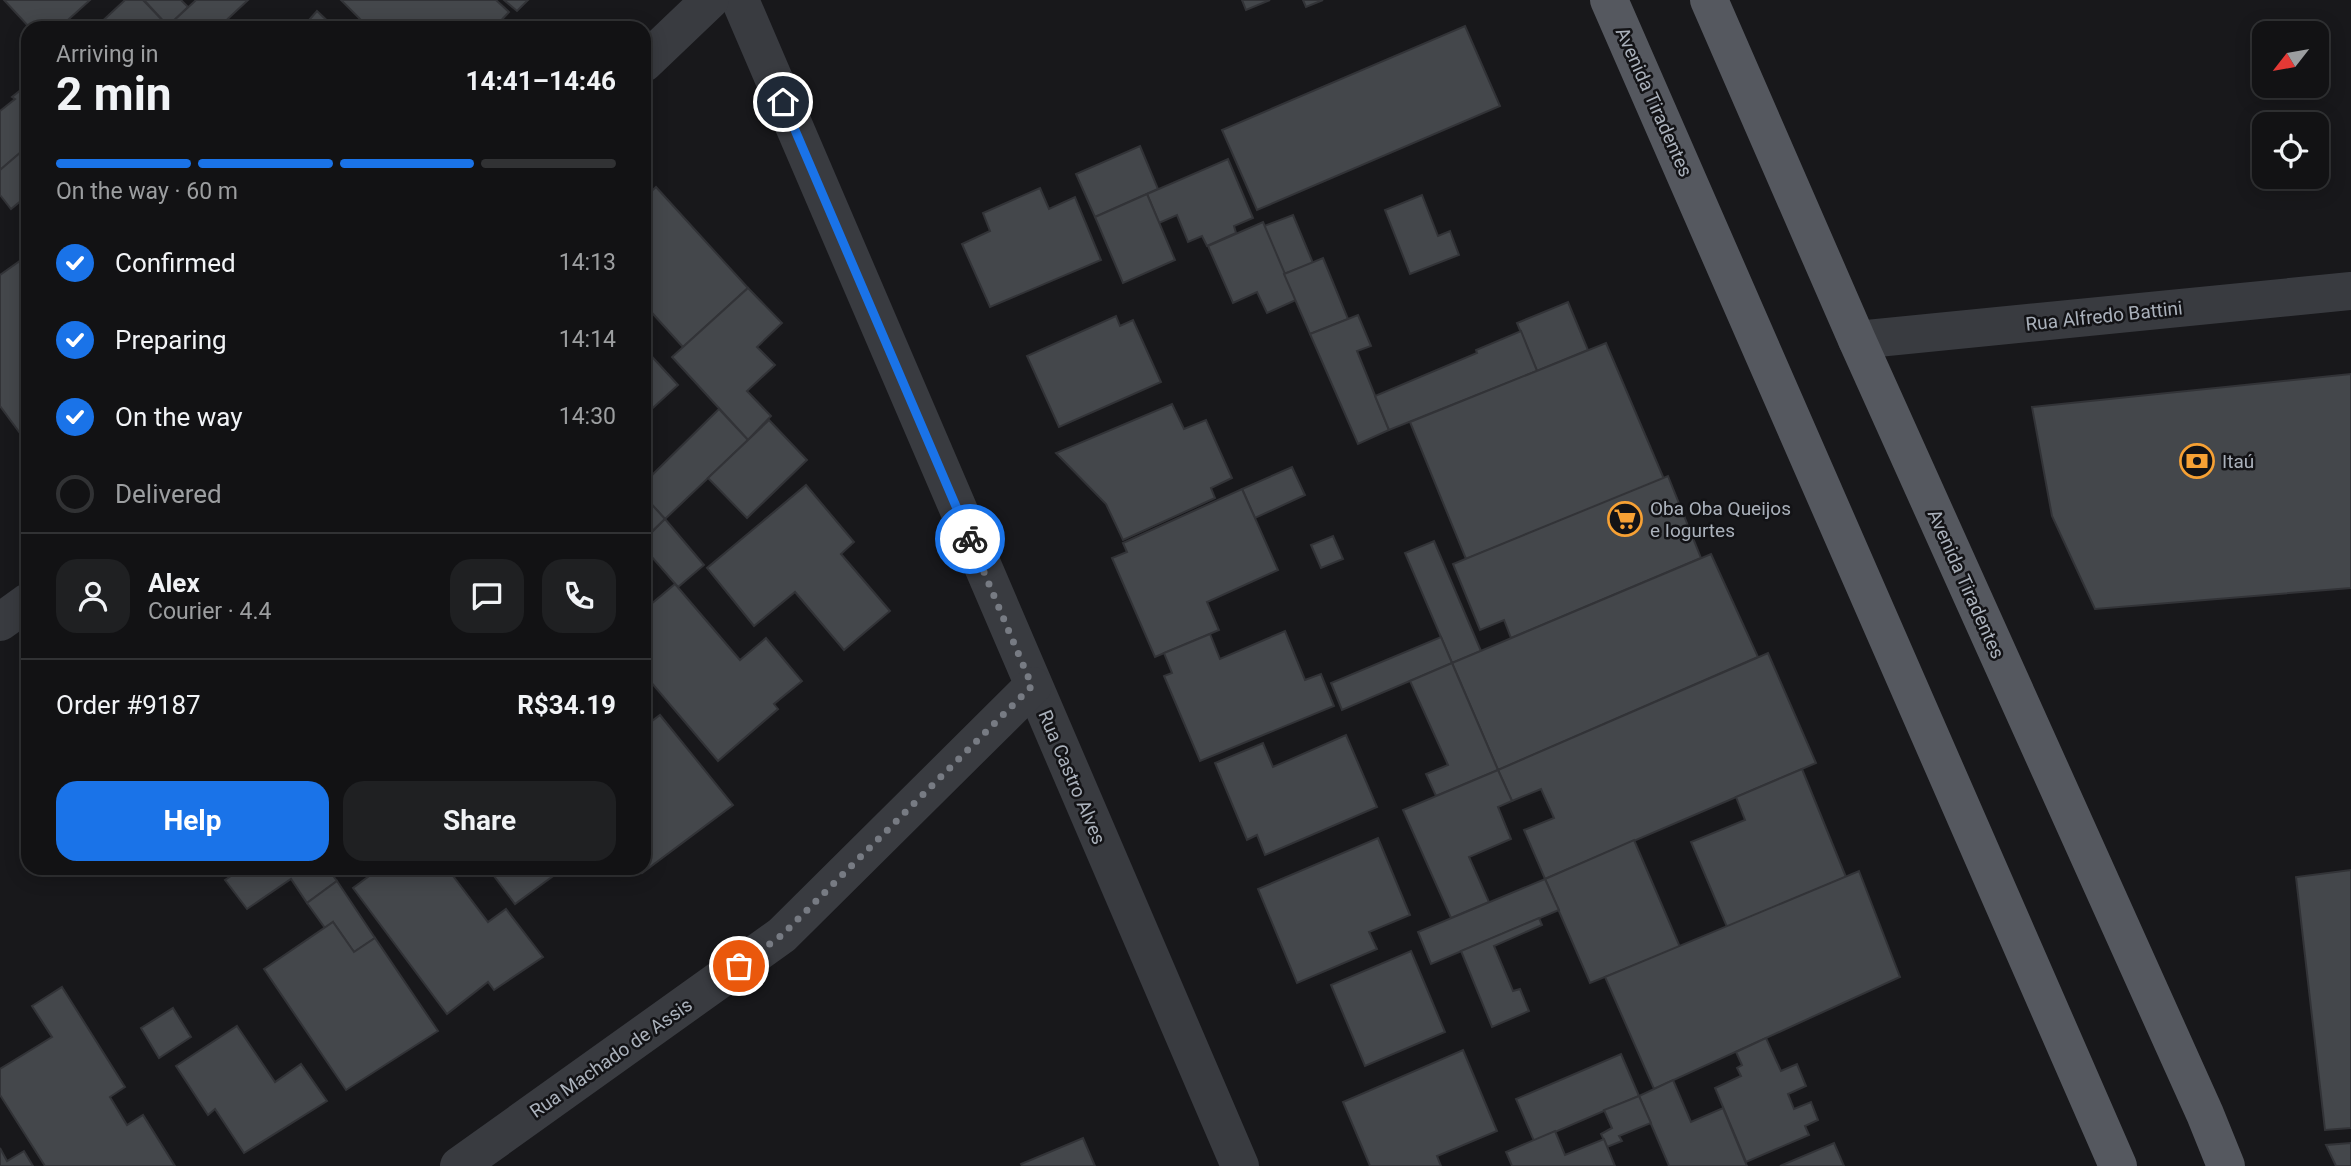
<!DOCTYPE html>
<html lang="en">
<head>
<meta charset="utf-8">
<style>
	:root { --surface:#121214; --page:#1f2022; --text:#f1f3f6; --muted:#9c9ea0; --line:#313234; --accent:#1a73e8 }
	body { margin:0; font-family:Roboto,sans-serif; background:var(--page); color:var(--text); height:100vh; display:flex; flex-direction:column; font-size:26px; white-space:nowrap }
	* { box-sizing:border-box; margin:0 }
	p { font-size:23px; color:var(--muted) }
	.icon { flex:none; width:38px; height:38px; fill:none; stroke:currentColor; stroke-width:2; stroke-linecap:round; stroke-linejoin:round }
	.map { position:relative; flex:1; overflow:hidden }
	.details { position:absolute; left:21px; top:21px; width:630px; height:854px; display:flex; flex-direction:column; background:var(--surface); border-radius:21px; box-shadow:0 4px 18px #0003,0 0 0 2px var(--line) }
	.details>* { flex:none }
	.needle { width:46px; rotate:239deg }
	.controls { position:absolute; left:2252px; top:21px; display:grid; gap:14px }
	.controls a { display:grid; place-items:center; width:77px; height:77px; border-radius:14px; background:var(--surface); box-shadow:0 4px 18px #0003,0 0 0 2px var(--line); font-size:35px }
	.pin { position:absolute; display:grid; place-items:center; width:60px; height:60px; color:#fff; margin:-30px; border:4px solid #fff; border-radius:50%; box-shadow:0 2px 7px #0007 }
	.courier { position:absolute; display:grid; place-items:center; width:70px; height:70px; margin:-35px; border:5px solid #1a73e8; border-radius:50%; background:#fff; color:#222; box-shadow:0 2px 9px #0007 }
	.summary em { font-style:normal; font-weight:700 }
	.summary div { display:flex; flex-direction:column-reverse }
	.summary { display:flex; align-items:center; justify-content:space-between; height:119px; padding:0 35px }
	h1 { font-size:46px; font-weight:700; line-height:52px }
	.bar { display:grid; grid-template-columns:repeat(4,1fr); gap:10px 7px; align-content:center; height:84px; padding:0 35px }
	.bar i { height:9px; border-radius:5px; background:var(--line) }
	.bar .active { background:var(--accent) }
	.bar p { grid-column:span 4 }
	.line { display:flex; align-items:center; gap:18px; padding:0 35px; border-top:2px solid var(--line) }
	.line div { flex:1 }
	.round { display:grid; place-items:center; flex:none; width:74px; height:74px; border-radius:21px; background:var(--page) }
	ol { padding:0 35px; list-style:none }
	li { display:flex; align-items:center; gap:21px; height:77px }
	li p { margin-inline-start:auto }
	li .icon { padding:7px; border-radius:50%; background:var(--accent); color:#fff; stroke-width:4 }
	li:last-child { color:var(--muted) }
	li i { width:38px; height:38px; border:4px solid var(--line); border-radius:50% }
	.primary-button { display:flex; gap:14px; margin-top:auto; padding:14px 35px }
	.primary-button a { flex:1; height:80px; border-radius:21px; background:var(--accent); color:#fff; font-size:28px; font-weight:700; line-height:80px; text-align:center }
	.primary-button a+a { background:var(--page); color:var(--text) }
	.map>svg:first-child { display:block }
</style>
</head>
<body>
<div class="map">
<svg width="2351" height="1166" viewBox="0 0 2351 1166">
	<rect width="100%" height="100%" fill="#18181b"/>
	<!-- building -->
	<g fill="#44474b" stroke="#323337" stroke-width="2">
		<polygon points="4,0 90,0 59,28 30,28"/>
		<polygon points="125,0 143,0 168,26 95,28"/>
		<polygon points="144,0 181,0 188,7 168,26"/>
		<polygon points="196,0 248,0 218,28 170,28 168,26"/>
		<polygon points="341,0 496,0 509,12 494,28 369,28"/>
		<polygon points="504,0 528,0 517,11"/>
		<polygon points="1242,0 1270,0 1246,10"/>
		<polygon points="1303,0 1323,0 1306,7"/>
		<polygon points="317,11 335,28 302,28"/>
		<polygon points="1465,26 1500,106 1257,210 1222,130"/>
		<polygon points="28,84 28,146 0,170 0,111 15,99 12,97"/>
		<polygon points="28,146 28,195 11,209 0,195 0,170"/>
		<polygon points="1140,146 1158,189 1095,217 1076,174"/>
		<polygon points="1228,159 1253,218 1234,226 1236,233 1207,246 1202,236 1188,242 1177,215 1159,223 1147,194"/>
		<polygon points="656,187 748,288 683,347 644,304 644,198"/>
		<polygon points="1040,188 1049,209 1075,197 1101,260 990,307 962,244 990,231 983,213"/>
		<polygon points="1147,194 1175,260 1123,283 1095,217"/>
		<polygon points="1422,195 1438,236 1450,231 1459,255 1410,274 1385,210"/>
		<polygon points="1293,215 1313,263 1284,274 1264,226"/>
		<polygon points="1263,222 1296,300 1267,313 1257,292 1233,303 1208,246"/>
		<polygon points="24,258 28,264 28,438 25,440 0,406 0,275"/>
		<polygon points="1323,258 1348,319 1310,334 1284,274"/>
		<polygon points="748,288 782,323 757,347 775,365 747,391 771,416 748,440 672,357"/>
		<polygon points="1568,302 1588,350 1537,371 1517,323"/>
		<polygon points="1358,315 1371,346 1357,351 1389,430 1358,444 1310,334"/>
		<polygon points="1116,316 1120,326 1133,320 1161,382 1059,427 1027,356"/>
		<polygon points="1521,331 1537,371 1389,430 1375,396 1477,353 1476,350"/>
		<polygon points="1606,343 1664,479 1466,559 1410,422"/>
		<polygon points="644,348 678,385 644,416"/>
		<polygon points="2351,374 2351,588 2095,609 2052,516 2032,407"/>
		<polygon points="1172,404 1184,429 1206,420 1232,478 1211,488 1215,498 1123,540 1106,504 1056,453"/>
		<polygon points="719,409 748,440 665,519 644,496 644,483"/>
		<polygon points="769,420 807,460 747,518 708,478"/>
		<polygon points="1292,467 1305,495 1255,518 1242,489"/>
		<polygon points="1668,476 1701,558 1511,638 1504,620 1480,630 1453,564"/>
		<polygon points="806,485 854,542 841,554 890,611 844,650 795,592 754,626 707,568"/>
		<polygon points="1242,489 1278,570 1207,602 1219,630 1155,657 1112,558 1127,552 1123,543"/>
		<polygon points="644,496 665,519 644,539"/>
		<polygon points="665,519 704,565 678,587 644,548 644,540"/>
		<polygon points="1333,536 1343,559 1321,568 1311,545"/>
		<polygon points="1434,541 1481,651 1452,663 1405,553"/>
		<polygon points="1711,554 1758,657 1498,770 1452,663"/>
		<polygon points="675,584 740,660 766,638 802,681 774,704 778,709 718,761 644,674 644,610"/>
		<polygon points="1285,631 1305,680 1321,674 1334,706 1200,761 1164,676 1172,673 1164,653 1210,634 1220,659"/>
		<polygon points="1441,637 1452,663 1342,710 1331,683"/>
		<polygon points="1768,653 1816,763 1545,879 1524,830 1554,818 1541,789 1512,801 1498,770"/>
		<polygon points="1452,663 1498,770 1436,796 1426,774 1448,765 1410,681"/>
		<polygon points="660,715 733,805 642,873 638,868 644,868 644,727"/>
		<polygon points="1346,735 1377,807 1265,855 1257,835 1247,840 1215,763 1263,743 1273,767"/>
		<polygon points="1802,769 1846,877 1727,927 1691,842 1745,820 1736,797"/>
		<polygon points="1498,770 1512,801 1498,807 1511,839 1469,857 1489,902 1451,918 1403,810"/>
		<polygon points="1378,838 1410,915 1369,932 1377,949 1297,983 1258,889"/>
		<polygon points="1634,840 1680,947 1590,983 1545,879"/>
		<polygon points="243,868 327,868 337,881 307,903 291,879 247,909 225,880"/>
		<polygon points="380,868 447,868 488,922 506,909 543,957 494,990 488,982 447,1014 353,888"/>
		<polygon points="488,868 564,868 515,904"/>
		<polygon points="2351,870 2351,1128 2325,1130 2296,877"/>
		<polygon points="1859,871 1900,977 1654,1089 1605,977"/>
		<polygon points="1545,879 1559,910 1431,964 1418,932"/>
		<polygon points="337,881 375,938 354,952 333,922 325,928 307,903"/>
		<polygon points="1539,918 1542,925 1494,946 1513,991 1520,989 1529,1011 1492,1027 1461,951"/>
		<polygon points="333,922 354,952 375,938 438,1031 346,1090 264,969"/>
		<polygon points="1411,951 1445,1032 1365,1066 1331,985"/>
		<polygon points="62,987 125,1087 110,1097 127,1125 143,1115 175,1166 45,1166 0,1095 0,1069 52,1037 32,1006"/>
		<polygon points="173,1008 191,1037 159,1058 141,1028"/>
		<polygon points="237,1026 275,1082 301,1064 327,1101 244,1153 215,1109 208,1115 176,1066"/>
		<polygon points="1766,1038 1781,1071 1797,1064 1806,1086 1788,1094 1794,1109 1811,1102 1818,1120 1805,1126 1809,1135 1746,1162 1715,1088 1741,1076 1737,1068 1742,1065 1736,1052"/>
		<polygon points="1463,1050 1497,1131 1437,1156 1441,1166 1370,1166 1343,1102"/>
		<polygon points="1621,1054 1639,1096 1534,1141 1516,1099"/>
		<polygon points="1673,1080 1691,1122 1723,1108 1747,1166 1669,1166 1639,1096"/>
		<polygon points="1639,1096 1651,1123 1619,1136 1622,1141 1607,1147 1601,1134 1612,1128 1604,1110"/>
		<polygon points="1555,1131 1565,1155 1604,1139 1615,1166 1512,1166 1506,1152"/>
		<polygon points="1083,1138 1095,1166 1022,1166 1021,1164"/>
		<polygon points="1834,1143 1844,1166 1780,1166"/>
		<polygon points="2351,1143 2351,1166 2336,1166 2326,1145"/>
		<polygon points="0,1148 7,1161 24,1151 33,1166 0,1166"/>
	</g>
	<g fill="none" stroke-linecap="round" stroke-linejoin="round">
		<!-- street -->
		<g stroke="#393b40" stroke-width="38">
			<polyline points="740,0 1240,1166"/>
			<polyline points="644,63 710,0"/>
			<polyline points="1857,340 2351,291"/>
			<polyline points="0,622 28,602"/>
			<polyline points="459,1166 782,935 1033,686"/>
		</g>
		<!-- primary -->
		<g stroke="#55585f" stroke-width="38">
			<polyline points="1609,0 2118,1166"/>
			<polyline points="1709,0 1857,340 2205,1114 2226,1166"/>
		</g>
	</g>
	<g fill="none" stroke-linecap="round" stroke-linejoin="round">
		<!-- done -->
		<polyline stroke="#777b83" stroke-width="7" stroke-dasharray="0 12.6" points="739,966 782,935 1032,686 970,539"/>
		<!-- route -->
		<polyline stroke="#1a73e8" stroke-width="9" points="783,102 970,539"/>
	</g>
	<!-- icons -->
	<defs>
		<g id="bank-ring" transform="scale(1.75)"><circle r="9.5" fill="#131316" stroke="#f7a134" stroke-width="1.5"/><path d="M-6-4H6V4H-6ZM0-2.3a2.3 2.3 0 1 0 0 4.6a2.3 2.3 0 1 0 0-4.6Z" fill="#f7a134"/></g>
		<g id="supermarket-ring" transform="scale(1.75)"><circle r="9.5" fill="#131316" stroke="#f7a134" stroke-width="1.5"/><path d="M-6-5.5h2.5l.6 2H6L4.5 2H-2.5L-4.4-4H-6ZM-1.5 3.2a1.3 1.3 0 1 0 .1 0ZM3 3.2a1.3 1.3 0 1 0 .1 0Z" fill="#f7a134"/></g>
	</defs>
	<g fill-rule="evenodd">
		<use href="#bank-ring" x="2197" y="461"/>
		<use href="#supermarket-ring" x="1625" y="519"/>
	</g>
	<g text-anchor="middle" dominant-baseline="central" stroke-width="5" stroke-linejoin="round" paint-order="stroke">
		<!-- street labels -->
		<g font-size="19" fill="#aab1bb" stroke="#131316">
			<text transform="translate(1654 102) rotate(66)">Avenida Tiradentes</text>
			<text transform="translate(2104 316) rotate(-6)">Rua Alfredo Battini</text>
			<text transform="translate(1966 584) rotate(66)">Avenida Tiradentes</text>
			<text transform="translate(1072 777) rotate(67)">Rua Castro Alves</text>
			<text transform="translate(611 1058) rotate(-35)">Rua Machado de Assis</text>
		</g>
		<!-- poi labels -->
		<g font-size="19" fill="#aab1bb" stroke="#131316" text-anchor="start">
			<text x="2222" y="461">Itaú</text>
			<text x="1650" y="508">Oba Oba Queijos<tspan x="1650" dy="22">e Iogurtes</tspan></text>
		</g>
	</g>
</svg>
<div class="controls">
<a><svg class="needle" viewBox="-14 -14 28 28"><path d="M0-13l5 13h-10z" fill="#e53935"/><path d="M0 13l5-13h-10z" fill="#9c9ea0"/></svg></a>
<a><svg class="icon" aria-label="locate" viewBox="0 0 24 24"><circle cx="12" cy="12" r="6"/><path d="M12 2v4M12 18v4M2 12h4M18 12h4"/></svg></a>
</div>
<div class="pin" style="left:739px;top:966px;background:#ea580c"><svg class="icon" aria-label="bag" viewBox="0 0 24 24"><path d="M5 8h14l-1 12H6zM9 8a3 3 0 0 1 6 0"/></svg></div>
<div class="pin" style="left:783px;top:102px;background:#1f2937"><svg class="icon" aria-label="home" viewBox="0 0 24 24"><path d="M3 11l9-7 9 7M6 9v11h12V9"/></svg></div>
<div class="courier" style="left:970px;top:539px"><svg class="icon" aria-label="bike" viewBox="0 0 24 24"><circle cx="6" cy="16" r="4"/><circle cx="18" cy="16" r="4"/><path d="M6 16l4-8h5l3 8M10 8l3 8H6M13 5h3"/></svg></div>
<section class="details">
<div class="summary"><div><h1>2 min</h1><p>Arriving in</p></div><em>14:41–14:46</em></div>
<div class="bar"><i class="active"></i><i class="active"></i><i class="active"></i><i></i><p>On the way · 60 m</p></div>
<ol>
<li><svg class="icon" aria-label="check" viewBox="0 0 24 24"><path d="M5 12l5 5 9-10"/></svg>Confirmed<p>14:13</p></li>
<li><svg class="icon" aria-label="check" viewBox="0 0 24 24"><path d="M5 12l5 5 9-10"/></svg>Preparing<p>14:14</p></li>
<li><svg class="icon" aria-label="check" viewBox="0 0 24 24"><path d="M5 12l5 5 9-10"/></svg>On the way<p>14:30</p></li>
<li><i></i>Delivered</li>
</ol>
<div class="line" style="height:126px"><a class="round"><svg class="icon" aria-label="person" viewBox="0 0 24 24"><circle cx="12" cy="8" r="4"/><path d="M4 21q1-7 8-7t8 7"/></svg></a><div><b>Alex</b><p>Courier · 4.4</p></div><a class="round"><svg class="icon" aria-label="chat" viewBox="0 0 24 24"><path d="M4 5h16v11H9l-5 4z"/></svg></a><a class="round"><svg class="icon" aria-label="phone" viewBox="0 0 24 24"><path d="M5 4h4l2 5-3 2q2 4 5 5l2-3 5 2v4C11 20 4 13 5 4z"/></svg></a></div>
<div class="line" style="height:91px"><div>Order #9187</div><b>R$34.19</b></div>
<div class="primary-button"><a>Help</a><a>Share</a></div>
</section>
</div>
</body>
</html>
